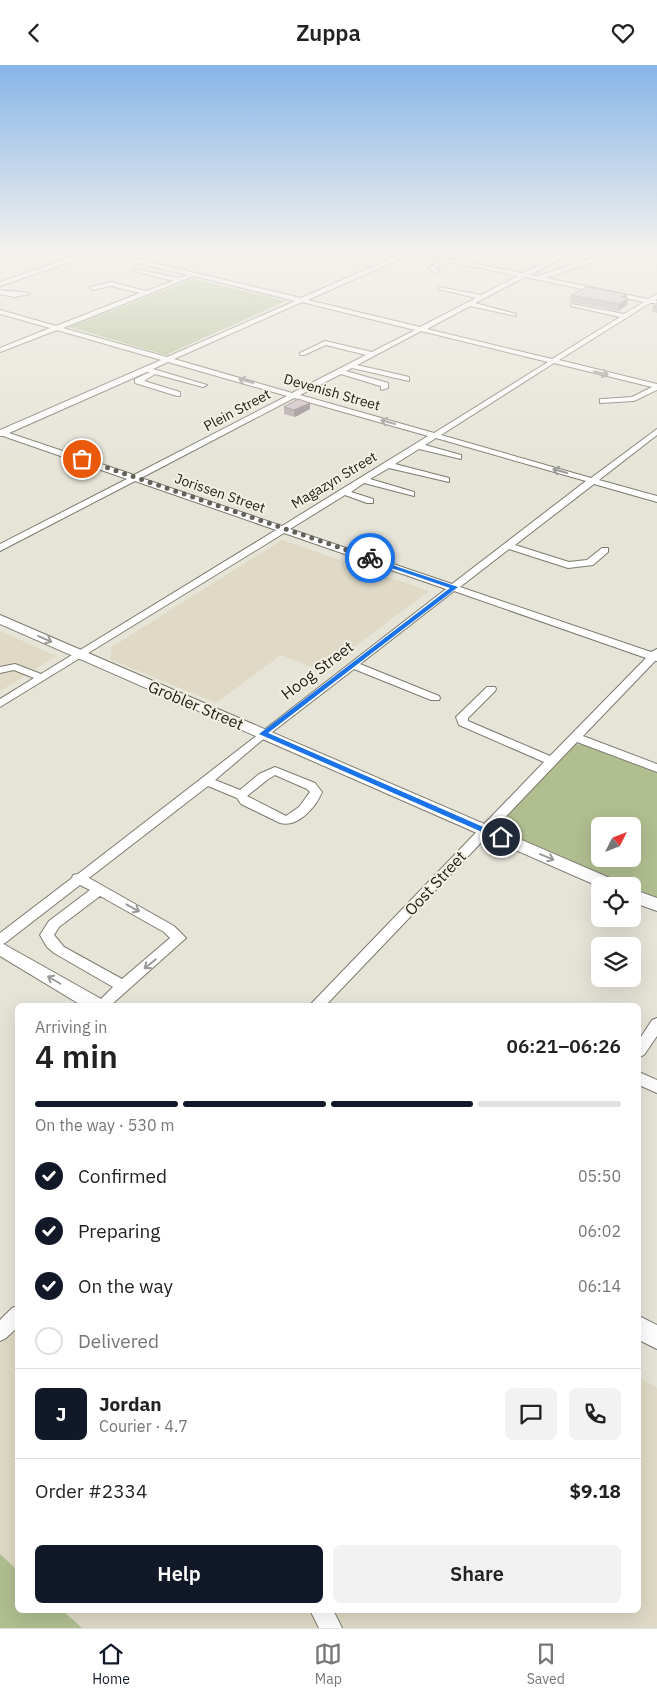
<!DOCTYPE html>
<html lang="en">
<head>
<meta charset="utf-8">
<style>
	:root { --surface:#fff; --page:#f2f2f2; --text:#222; --muted:#767676; --line:#e0e0e0; --accent:#111827 }
	body { margin:0; font-family:"IBM Plex Sans",sans-serif; background:var(--page); color:var(--text); height:100vh; display:flex; flex-direction:column; font-size:19px; white-space:nowrap }
	* { box-sizing:border-box; margin:0 }
	p { font-size:16px; color:var(--muted) }
	.icon { flex:none; width:28px; height:28px; fill:none; stroke:currentColor; stroke-width:2; stroke-linecap:round; stroke-linejoin:round }
	.map { position:relative; flex:1; overflow:hidden }
	.details { position:absolute; left:15px; top:938px; width:626px; height:610px; display:flex; flex-direction:column; background:var(--surface); border-radius:8px; box-shadow:0 5px 20px #0002 }
	.details>* { flex:none }
	.needle { width:32px; rotate:48deg }
	.fabs { position:absolute; left:591px; top:752px; display:grid; gap:10px }
	.fabs a { display:grid; place-items:center; width:50px; height:50px; border-radius:8px; background:var(--surface); box-shadow:0 5px 20px #0002; font-size:25px }
	.pin { position:absolute; display:grid; place-items:center; width:42px; height:42px; color:#fff; margin:-21px; border:2px solid #fff; border-radius:50%; box-shadow:0 1px 5px #0007 }
	.courier { position:absolute; display:grid; place-items:center; width:50px; height:50px; margin:-25px; border:4px solid #1a73e8; border-radius:50%; background:#fff; color:#222; box-shadow:0 1px 6px #0007 }
	.summary em { font-style:normal; font-weight:600 }
	.summary div { display:flex; flex-direction:column-reverse }
	.summary { display:flex; align-items:center; justify-content:space-between; height:85px; padding:0 20px }
	h1 { font-size:32px; font-weight:600; line-height:38px }
	.bar { display:grid; grid-template-columns:repeat(4,1fr); gap:8px 5px; align-content:center; height:60px; padding:0 20px }
	.bar i { height:6px; border-radius:4px; background:var(--line) }
	.bar .selected { background:var(--accent) }
	.bar p { grid-column:span 4 }
	.line { display:flex; align-items:center; gap:12px; padding:0 20px; border-top:1px solid var(--line) }
	.line div { flex:1 }
	.round { display:grid; place-items:center; flex:none; width:52px; height:52px; border-radius:8px; background:var(--page) }
	ol { padding:0 20px; list-style:none }
	li { display:flex; align-items:center; gap:15px; height:55px }
	li p { margin-inline-start:auto }
	li .icon { padding:5px; border-radius:50%; background:var(--accent); color:#fff; stroke-width:4 }
	li:last-child { color:var(--muted) }
	li i { width:28px; height:28px; border:2px solid var(--line); border-radius:50% }
	.action { display:flex; gap:10px; margin-top:auto; padding:10px 20px }
	.action a { flex:1; height:58px; border-radius:8px; background:var(--accent); color:#fff; font-size:20px; font-weight:600; line-height:58px; text-align:center }
	.action a+a { background:var(--page); color:var(--text) }
	header { display:flex; justify-content:space-between; align-items:center; height:65px; padding:0 20px; background:var(--surface); font-size:22px; font-weight:600 }
	.tab-bar { display:flex; justify-content:space-around; align-items:center; height:70px; border-top:1px solid var(--line); background:var(--surface); font-size:14px; color:var(--muted) }
	.tab-bar a { display:grid; justify-items:center; gap:2px }
	.tab-bar .selected { color:var(--accent) }
	.map>svg:first-child { display:block }
</style>
</head>
<body>
<header><svg class="icon" aria-label="back" viewBox="0 0 24 24"><path d="M15 5l-7 7 7 7"/></svg>Zuppa<svg class="icon" aria-label="heart" viewBox="0 0 24 24"><path d="M12 20l-8-8c-3-5 5-10 8-4 3-6 11-1 8 4z"/></svg></header>
<div class="map">
<svg width="657" height="1563" viewBox="0 0 657 1563">
	<rect width="100%" height="100%" fill="#e6e3d7"/>
	<!-- built -->
	<g fill="#dfd9c6">
		<polygon points="282,475 429,526 322,606 281,590 216,638 110,594 112,582"/>
		<polygon points="0,566 56,591 0,626"/>
		<polygon points="17,1257 18,1545 639,1545 639,1312 657,1323 657,1563 0,1563 0,1275"/>
	</g>
	<!-- green -->
	<g fill="#b0be90" fill-rule="evenodd">
		<polygon points="194,214 286,236 166,290 69,262"/>
		<path d="M574 679 585 680 657 708V833L501 765 498 760 499 755ZM600 761H632V794H600Z"/>
		<polygon points="0,1489 17,1505 18,1545 62,1545 82,1563 0,1563"/>
	</g>
	<g fill="none" stroke-linecap="round" stroke-linejoin="round">
		<!-- minor casing -->
		<g stroke="#7d7a6f" stroke-width="2">
			<g id="minor">
				<path d="M90 186H103L301 233 408 186 523 208 563 188H567V190L530 210 538 211 614 186H623L546 213 648 234 657 229V234L655 235 657 236V238H650L559 295 657 319V325L634 336 600 338V334H603L632 332 652 322 554 298 441 370 591 413 657 364V370L599 415 657 431V437L594 419 515 480 569 497 587 495 602 483H608V487L593 500 568 503 509 484 460 522 651 587 657 584V596H655L583 671 657 699V707L577 677 326 940H310L544 697 459 660 456 652 458 650 487 622H495L496 624 495 626 468 653V656L550 691 646 593 454 526 360 599 439 631 440 633 439 635H431L354 604 267 671 215 715 240 725 259 709 275 702 315 718 322 727C316 742 298 763 280 758L241 739 237 733 208 721 89 813 174 861 186 873 111 940H95L113 922 54 888 47 882 40 870 49 856 90 825 80 820 5 878 0 880V868L72 813 73 810 78 809 446 524 284 468 0 642V634L34 613 14 605 0 608V602L15 599 41 609 276 465 135 416 0 486V479L127 414 3 371H0V365L161 295 57 265 0 287V283L50 263 0 249V245L56 261 140 228 111 221 92 225 90 222 111 217 146 226 173 216 134 206V204L179 213 188 210 96 188 0 221V217ZM411 189 444 195 428 203 436 208 439 206 436 203 451 197 518 211 481 230 439 222V224L476 233 420 262 308 235ZM194 211 295 236 167 292 63 263ZM525 212 644 237 624 249 571 239V241L620 252 552 294 427 264 470 241 516 251V249L475 238ZM302 237 415 265 372 287 325 276 300 288V290H304L326 280 366 290 292 328 174 294ZM421 266 548 297 434 368 300 330 341 309 377 320 381 321V325L388 323V318L346 306 352 303 409 316V312L357 300ZM168 297 287 331 134 410 9 368 147 307H150L135 314V318L177 331H180V327L144 316 155 309 203 322 207 320 153 304ZM294 333 428 371 282 461 141 413ZM436 373 586 416 452 519 290 464 345 430 367 438H373V434L351 427 364 418 414 431V427L370 414 389 403 449 417V413L395 399 419 384 461 394V390L425 380ZM275 710 307 724 310 727 299 742 286 751 247 731 267 715ZM100 831 164 867 170 873 122 914 64 882 54 870 59 862Z"/>
				<path d="M0 225C9 227 24 226 30 229L14 232 0 229Z"/>
				<polygon points="657,953 657,971 644,990 639,992 639,975 652,955"/>
				<polygon points="639,1007 657,1015 657,1028 639,1020"/>
				<polygon points="18,1241 18,1262 6,1273 0,1276 0,1255 12,1243"/>
				<polygon points="310,1545 333,1545 342,1563 319,1563"/>
			</g>
		</g>
		<!-- major casing -->
		<g stroke="#7d7a6f" stroke-width="2">
			<g id="major">
				<polygon points="0,550 619,817 621,821 600,822 0,559"/>
				<polygon points="632,824 657,833 657,846 632,837"/>
				<polygon points="0,877 103,935 105,940 81,940 0,891"/>
				<polygon points="639,1251 657,1260 657,1284 639,1275"/>
			</g>
		</g>
		<!-- minor -->
		<use href="#minor" fill="#fff" fill-rule="evenodd"/>
		<!-- major -->
		<use href="#major" fill="#fff" fill-rule="evenodd"/>
	</g>
	<!-- wall -->
	<g fill="#b3a7aa">
		<polygon points="571,230 626,233 627,240 618,246 570,237"/>
		<polygon points="657,237 657,248 652,247 653,240"/>
		<polygon points="310,338 310,344 295,352 284,349 284,342"/>
	</g>
	<!-- shaded-wall -->
	<g fill="#92888b">
		<polygon points="627,229 626,234 628,233 627,240 618,246 619,239 622,232"/>
		<polygon points="310,338 310,344 295,352 294,345"/>
	</g>
	<!-- building -->
	<g fill="#d0c2c6" stroke="#92888b">
		<polygon points="586,222 627,229 622,232 628,233 619,239 571,230"/>
		<polygon points="298,334 310,338 294,345 284,342"/>
	</g>
	<!-- one-way arrows -->
	<defs><path id="oneway-shaft" d="M-6 0H5M1.5-3L5.5 0L1.5 3" fill="none" stroke-width="1.6" stroke-linecap="round" stroke-linejoin="round" transform="scale(1.25)"/></defs>
	<g stroke="#999997">
		<use href="#oneway-shaft" transform="translate(601 308) rotate(14)"/>
		<use href="#oneway-shaft" transform="translate(246 316) rotate(-164)"/>
		<use href="#oneway-shaft" transform="translate(388 357) rotate(-164)"/>
		<use href="#oneway-shaft" transform="translate(560 406) rotate(-164)"/>
		<use href="#oneway-shaft" transform="translate(45 574) rotate(24)"/>
		<use href="#oneway-shaft" transform="translate(547 792) rotate(23)"/>
		<use href="#oneway-shaft" transform="translate(133 843) rotate(29)"/>
		<use href="#oneway-shaft" transform="translate(150 899) rotate(141)"/>
		<use href="#oneway-shaft" transform="translate(54 915) rotate(-150)"/>
	</g>
	<!-- sky -->
	<linearGradient id="sky" x2="0" y2="1"><stop stop-color="#87b5e8"/><stop offset="0.46" stop-color="#f4f2ed"/><stop offset="1" stop-color="#f4f2ed" stop-opacity="0"/></linearGradient>
	<rect width="657" height="405" fill="url(#sky)"/>
	<!-- route -->
	<polygon fill="#1a73e8" points="368,492 458,522 268,668 504,771 504,774 498,774 259,669 450,523 368,495"/>
	<g fill="none" stroke-linecap="round" stroke-linejoin="round">
		<!-- done -->
		<polyline stroke="#63625a" stroke-width="5" stroke-dasharray="0 9" points="82,394 370,493"/>
	</g>
	<g text-anchor="middle" dominant-baseline="central" stroke-width="4" stroke-linejoin="round" paint-order="stroke">
		<!-- far-street labels -->
		<g font-size="14" fill="#1d1c17" stroke="#f4f0e4">
			<text transform="translate(332 327) rotate(16)">Devenish Street</text>
			<text transform="translate(237 345) rotate(-28)">Plein Street</text>
			<text transform="translate(334 415) rotate(-31)">Magazyn Street</text>
			<text transform="translate(220 428) rotate(19)">Jorissen Street</text>
		</g>
		<!-- street labels -->
		<g font-size="16" fill="#1d1c17" stroke="#f4f0e4">
			<text transform="translate(317 605) rotate(-37)">Hoog Street</text>
			<text transform="translate(196 640) rotate(23)">Grobler Street</text>
			<text transform="translate(435 818) rotate(-47)">Oost Street</text>
		</g>
	</g>
</svg>
<div class="fabs">
<a><svg class="needle" viewBox="-14 -14 28 28"><path d="M0-13l5 13h-10z" fill="#e53935"/><path d="M0 13l5-13h-10z" fill="#767676"/></svg></a>
<a><svg class="icon" aria-label="locate" viewBox="0 0 24 24"><circle cx="12" cy="12" r="6"/><path d="M12 2v4M12 18v4M2 12h4M18 12h4"/></svg></a>
<a><svg class="icon" aria-label="layers" viewBox="0 0 24 24"><path d="M12 4l9 5-9 5-9-5zM3 14l9 5 9-5"/></svg></a>
</div>
<div class="pin" style="left:82px;top:394px;background:#ea580c"><svg class="icon" aria-label="bag" viewBox="0 0 24 24"><path d="M5 8h14l-1 12H6zM9 8a3 3 0 0 1 6 0"/></svg></div>
<div class="pin" style="left:501px;top:772px;background:#1f2937"><svg class="icon" aria-label="home" viewBox="0 0 24 24"><path d="M3 11l9-7 9 7M6 9v11h12V9"/></svg></div>
<div class="courier" style="left:370px;top:493px"><svg class="icon" aria-label="bike" viewBox="0 0 24 24"><circle cx="6" cy="16" r="4"/><circle cx="18" cy="16" r="4"/><path d="M6 16l4-8h5l3 8M10 8l3 8H6M13 5h3"/></svg></div>
<section class="details">
<div class="summary"><div><h1>4 min</h1><p>Arriving in</p></div><em>06:21–06:26</em></div>
<div class="bar"><i class="selected"></i><i class="selected"></i><i class="selected"></i><i></i><p>On the way · 530 m</p></div>
<ol>
<li><svg class="icon" aria-label="check" viewBox="0 0 24 24"><path d="M5 12l5 5 9-10"/></svg>Confirmed<p>05:50</p></li>
<li><svg class="icon" aria-label="check" viewBox="0 0 24 24"><path d="M5 12l5 5 9-10"/></svg>Preparing<p>06:02</p></li>
<li><svg class="icon" aria-label="check" viewBox="0 0 24 24"><path d="M5 12l5 5 9-10"/></svg>On the way<p>06:14</p></li>
<li><i></i>Delivered</li>
</ol>
<div class="line" style="height:90px"><b class="round" style="background:var(--accent);color:#fff">J</b><div><b>Jordan</b><p>Courier · 4.7</p></div><a class="round"><svg class="icon" aria-label="chat" viewBox="0 0 24 24"><path d="M4 5h16v11H9l-5 4z"/></svg></a><a class="round"><svg class="icon" aria-label="phone" viewBox="0 0 24 24"><path d="M5 4h4l2 5-3 2q2 4 5 5l2-3 5 2v4C11 20 4 13 5 4z"/></svg></a></div>
<div class="line" style="height:65px"><div>Order #2334</div><b>$9.18</b></div>
<div class="action"><a>Help</a><a>Share</a></div>
</section>
</div>
<nav class="tab-bar">
<a class="selected"><svg class="icon" aria-label="home" viewBox="0 0 24 24"><path d="M3 11l9-7 9 7M6 9v11h12V9"/></svg>Home</a>
<a><svg class="icon" aria-label="map" viewBox="0 0 24 24"><path d="M3 6l6-2 6 2 6-2v14l-6 2-6-2-6 2zM9 4v14M15 6v14"/></svg>Map</a>
<a><svg class="icon" aria-label="saved" viewBox="0 0 24 24"><path d="M7 4h10v16l-5-4-5 4z"/></svg>Saved</a>
</nav>
</body>
</html>
